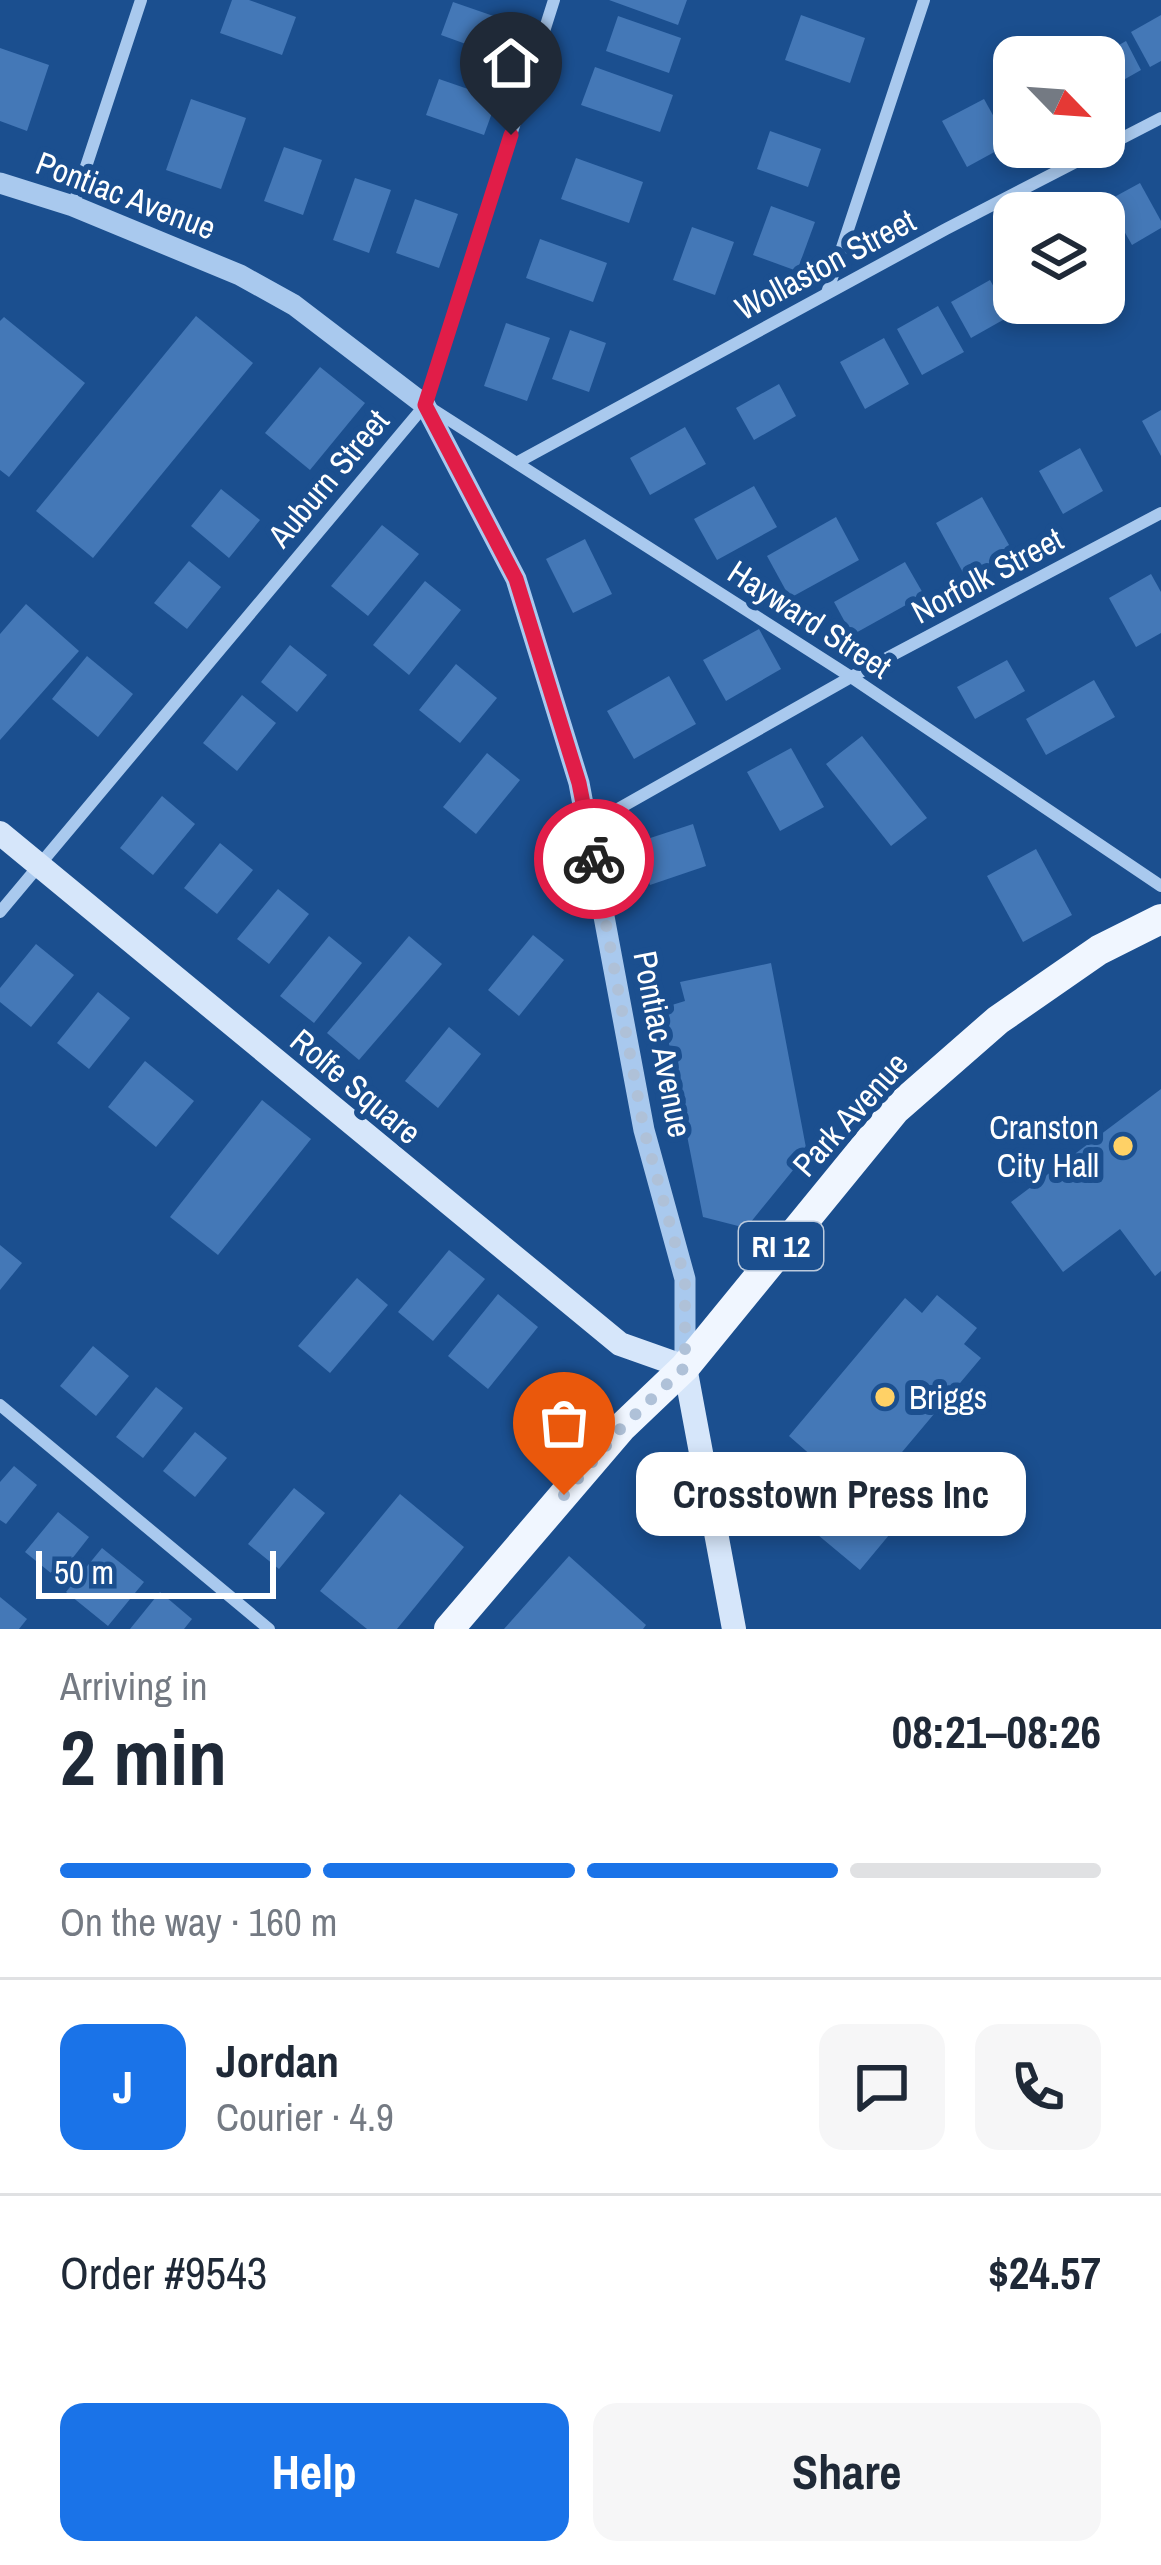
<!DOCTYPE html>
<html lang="en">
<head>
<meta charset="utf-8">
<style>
	:root { --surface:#fff; --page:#f6f6f7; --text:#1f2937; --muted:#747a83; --line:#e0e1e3; --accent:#1a73e8 }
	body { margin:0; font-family:"Archivo Narrow",sans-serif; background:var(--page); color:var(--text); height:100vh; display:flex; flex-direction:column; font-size:45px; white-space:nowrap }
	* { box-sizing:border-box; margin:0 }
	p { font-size:39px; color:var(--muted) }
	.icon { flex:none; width:66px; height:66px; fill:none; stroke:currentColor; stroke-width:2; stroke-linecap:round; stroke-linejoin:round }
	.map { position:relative; height:1629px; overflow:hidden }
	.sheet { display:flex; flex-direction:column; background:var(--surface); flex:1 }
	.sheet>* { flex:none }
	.needle { width:78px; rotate:115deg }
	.controls { position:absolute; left:993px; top:36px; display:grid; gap:24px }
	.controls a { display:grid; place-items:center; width:132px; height:132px; border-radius:24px; background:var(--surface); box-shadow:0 6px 18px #0003; font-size:60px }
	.scale { position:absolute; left:36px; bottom:30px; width:240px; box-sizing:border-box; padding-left:12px; border:6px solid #fff; border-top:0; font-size:33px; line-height:42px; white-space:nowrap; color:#fff; -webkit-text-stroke:9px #1b4f8f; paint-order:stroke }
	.pin { position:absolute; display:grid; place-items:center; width:102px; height:102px; color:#fff; margin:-123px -51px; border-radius:50% 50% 50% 0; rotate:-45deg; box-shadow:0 0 12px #0007 }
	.pin .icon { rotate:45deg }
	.courier { position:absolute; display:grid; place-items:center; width:120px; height:120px; margin:-60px; border:9px solid #e11d48; border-radius:50%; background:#fff; color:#222; box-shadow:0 3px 15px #0007 }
	.bubble { position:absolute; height:84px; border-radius:24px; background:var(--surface); box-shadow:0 6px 18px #0003; font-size:39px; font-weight:700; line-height:84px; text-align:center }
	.overview em { font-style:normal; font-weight:700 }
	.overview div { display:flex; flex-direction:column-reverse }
	.overview { display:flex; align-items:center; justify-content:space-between; height:204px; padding:0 60px }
	h1 { font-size:78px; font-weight:700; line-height:90px }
	.bar { display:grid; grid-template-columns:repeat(4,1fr); gap:18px 12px; align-content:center; height:144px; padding:0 60px }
	.bar i { height:15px; border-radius:9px; background:var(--line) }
	.bar .current { background:var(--accent) }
	.bar p { grid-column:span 4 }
	.line { display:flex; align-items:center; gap:30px; padding:0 60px; border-top:3px solid var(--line) }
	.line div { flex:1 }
	.round { display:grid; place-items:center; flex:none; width:126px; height:126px; border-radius:24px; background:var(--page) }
	.action { display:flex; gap:24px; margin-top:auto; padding:24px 60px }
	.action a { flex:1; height:138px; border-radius:24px; background:var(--accent); color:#fff; font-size:48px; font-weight:700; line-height:138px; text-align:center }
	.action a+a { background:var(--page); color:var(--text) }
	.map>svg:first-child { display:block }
</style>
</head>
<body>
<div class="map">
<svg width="1161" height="1629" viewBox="0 0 1161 1629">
	<rect width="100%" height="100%" fill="#1b4f8f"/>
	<!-- building -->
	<g fill="#4478b7">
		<polygon points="232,0 249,0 296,17 282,55 220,33"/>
		<polygon points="609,0 687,0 678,25"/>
		<polygon points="453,2 522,26 510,60 441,35"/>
		<polygon points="801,15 865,38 850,83 785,60"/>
		<polygon points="1161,15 1161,61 1150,67 1131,32"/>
		<polygon points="618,16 681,38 669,73 606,51"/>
		<polygon points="1126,41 1141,70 1104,91 1104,57 1098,57"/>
		<polygon points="0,48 49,65 27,131 0,121"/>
		<polygon points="595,67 673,95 660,132 581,105"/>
		<polygon points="439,79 497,99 484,135 426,115"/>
		<polygon points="191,99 246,118 221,189 166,170"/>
		<polygon points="984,99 1009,144 967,167 942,121"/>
		<polygon points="770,131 821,149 808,187 757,169"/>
		<polygon points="284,147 322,160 303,215 264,201"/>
		<polygon points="576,158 643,182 629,223 561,199"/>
		<polygon points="355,178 391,190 369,253 333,240"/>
		<polygon points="1140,183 1161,221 1161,228 1132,245 1107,201"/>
		<polygon points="415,199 458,214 439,268 396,253"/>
		<polygon points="771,206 815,222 797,271 753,255"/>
		<polygon points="692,227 734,242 715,295 673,280"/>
		<polygon points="540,239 607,263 593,302 526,278"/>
		<polygon points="990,280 1010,316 971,338 951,302"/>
		<polygon points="938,306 964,352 922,375 897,329"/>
		<polygon points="196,316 253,363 93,558 36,511"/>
		<polygon points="4,317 85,383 9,477 0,470 0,321"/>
		<polygon points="506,323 550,338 527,401 484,386"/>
		<polygon points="570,330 606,343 589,392 552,379"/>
		<polygon points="884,338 909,384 865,409 840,362"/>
		<polygon points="320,367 365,403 310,470 265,433"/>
		<polygon points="779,384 796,416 754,440 736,408"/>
		<polygon points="1161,410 1161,456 1142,421"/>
		<polygon points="685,427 706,464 650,495 630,458"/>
		<polygon points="1080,448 1103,491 1063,514 1039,471"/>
		<polygon points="754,486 777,527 717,560 694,519"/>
		<polygon points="221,489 260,520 229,558 191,526"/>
		<polygon points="982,497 1013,552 966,578 936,523"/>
		<polygon points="836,517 859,560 790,598 767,556"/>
		<polygon points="382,525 419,554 368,616 331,586"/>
		<polygon points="585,539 612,594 573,613 546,559"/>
		<polygon points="189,561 221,587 187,629 154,603"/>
		<polygon points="905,562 924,595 852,635 834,602"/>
		<polygon points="1151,574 1161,592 1161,633 1136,647 1109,598"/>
		<polygon points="425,581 461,610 409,675 373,645"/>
		<polygon points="26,604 79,651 0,740 0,634"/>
		<polygon points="759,629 781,669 726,701 703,660"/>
		<polygon points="290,645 327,675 297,712 261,682"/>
		<polygon points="87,656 133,694 98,737 52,699"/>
		<polygon points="1007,660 1025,691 975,719 957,687"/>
		<polygon points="456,664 497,698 460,743 419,710"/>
		<polygon points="669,676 696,724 634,759 607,711"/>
		<polygon points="1094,680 1115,717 1046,755 1026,719"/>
		<polygon points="242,695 276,723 237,771 203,743"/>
		<polygon points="862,736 927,818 891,846 826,764"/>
		<polygon points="791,748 824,807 780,831 747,772"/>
		<polygon points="487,753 520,780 476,834 443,807"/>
		<polygon points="162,796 195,824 153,875 120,848"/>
		<polygon points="693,824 706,866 650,885 635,843"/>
		<polygon points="220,843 253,870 217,914 184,888"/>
		<polygon points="1036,849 1072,915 1023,942 987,876"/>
		<polygon points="278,889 309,914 269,964 237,939"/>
		<polygon points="533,935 564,960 519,1016 488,990"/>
		<polygon points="329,936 362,963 314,1023 280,996"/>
		<polygon points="409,936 442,964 359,1060 327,1033"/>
		<polygon points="36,944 74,975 31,1027 0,1002 0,988"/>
		<polygon points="771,963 807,1153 746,1228 703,1217 662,1008 685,1001 680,982"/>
		<polygon points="98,992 130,1018 89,1069 57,1043"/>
		<polygon points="449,1027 481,1054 438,1108 405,1081"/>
		<polygon points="145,1061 194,1101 156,1147 108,1107"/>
		<polygon points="1161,1089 1161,1271 1155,1276 1120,1229 1063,1272 1011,1202"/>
		<polygon points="262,1100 311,1139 218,1255 170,1217"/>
		<polygon points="0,1245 22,1263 0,1290"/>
		<polygon points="449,1250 485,1279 433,1341 398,1312"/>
		<polygon points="357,1278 388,1305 330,1373 298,1346"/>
		<polygon points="498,1294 538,1327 488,1389 448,1356"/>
		<polygon points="937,1295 977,1328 964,1344 981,1358 871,1489 904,1517 860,1570 776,1500 813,1457 789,1436 905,1298 922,1313"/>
		<polygon points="93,1346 129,1376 96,1416 60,1386"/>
		<polygon points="156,1387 183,1408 143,1458 116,1437"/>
		<polygon points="195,1432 227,1458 195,1497 163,1471"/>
		<polygon points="14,1466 37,1485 6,1524 0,1520 0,1482"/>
		<polygon points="294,1488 325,1513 279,1569 248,1544"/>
		<polygon points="400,1494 464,1547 397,1629 367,1629 320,1591"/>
		<polygon points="58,1512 89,1537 57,1578 25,1552"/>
		<polygon points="102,1548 144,1582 108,1626 66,1592"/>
		<polygon points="569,1556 646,1625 643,1629 504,1629"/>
		<polygon points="160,1592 192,1619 184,1629 130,1629"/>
		<polygon points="0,1597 27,1619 19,1629 0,1629"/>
	</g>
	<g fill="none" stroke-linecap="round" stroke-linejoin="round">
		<!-- minor -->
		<g stroke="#a9c9ee" stroke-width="12">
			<polyline points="73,206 141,0"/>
			<polyline points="827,293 924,0"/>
			<polyline points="429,407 851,677 1161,886"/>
			<polyline points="518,462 946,229 1161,118"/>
			<polyline points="588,826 851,677 1161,513"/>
			<polyline points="0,912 425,405 554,0"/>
			<polyline points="0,1405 269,1629"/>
		</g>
		<!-- tertiary -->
		<polyline stroke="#a9c9ee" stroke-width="21" points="0,183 73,206 240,275 294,305 425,405 516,579 579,783 644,1130 685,1279 685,1367"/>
		<!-- secondary -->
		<polyline stroke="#d6e6fa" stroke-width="24" points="0,833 620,1344 685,1367 734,1629"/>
		<!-- primary -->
		<polyline stroke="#f0f6ff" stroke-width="30" points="449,1629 621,1428 685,1367 895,1110 998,1020 1099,950 1161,919"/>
	</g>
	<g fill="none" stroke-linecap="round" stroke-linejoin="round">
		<!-- done -->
		<polyline stroke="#afc1d8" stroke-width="12" stroke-dasharray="0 21.6" points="564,1495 621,1428 685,1367 685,1279 644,1130 594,859"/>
		<!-- route -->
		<polyline stroke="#e11d48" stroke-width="15" points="511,135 425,405 516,579 579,783 594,859"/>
	</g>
	<!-- markers -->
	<g fill="#ffd166" stroke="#1b4f8f" stroke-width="4.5">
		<circle cx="1123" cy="1146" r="12"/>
		<circle cx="885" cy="1397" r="12"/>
	</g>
	<g text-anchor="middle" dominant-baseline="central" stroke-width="12" stroke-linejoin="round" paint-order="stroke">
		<!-- shield labels -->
		<rect fill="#1b4f8f" stroke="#bbcadd" stroke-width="3" x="739" y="1222" width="84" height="48" rx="9"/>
		<g font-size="30" font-weight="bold" fill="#fff">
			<text x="781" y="1246">RI 12</text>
		</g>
		<!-- street labels -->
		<g font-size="33" fill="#fff" stroke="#1b4f8f">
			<text transform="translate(126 195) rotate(21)">Pontiac Avenue</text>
			<text transform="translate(825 264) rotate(-28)">Wollaston Street</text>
			<text transform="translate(328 478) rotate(-50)">Auburn Street</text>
			<text transform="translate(987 575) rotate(-28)">Norfolk Street</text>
			<text transform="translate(810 619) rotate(33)">Hayward Street</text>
			<text transform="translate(663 1044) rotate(79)">Pontiac Avenue</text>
			<text transform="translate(356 1086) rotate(40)">Rolfe Square</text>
			<text transform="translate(850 1114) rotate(-48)">Park Avenue</text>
		</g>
		<!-- poi labels -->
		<g font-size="33" fill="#fff" stroke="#1b4f8f" text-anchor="end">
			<text x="1099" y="1127">Cranston<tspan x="1099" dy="38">City Hall</tspan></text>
			<text x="909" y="1397" text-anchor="start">Briggs</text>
		</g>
	</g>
</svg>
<div class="controls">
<a><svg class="needle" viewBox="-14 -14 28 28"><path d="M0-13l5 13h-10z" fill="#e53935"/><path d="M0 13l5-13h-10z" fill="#747a83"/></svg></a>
<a><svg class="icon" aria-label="layers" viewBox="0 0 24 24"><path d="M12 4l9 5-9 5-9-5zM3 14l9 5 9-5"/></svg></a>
</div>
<div class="scale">50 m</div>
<div class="pin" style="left:564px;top:1495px;background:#ea580c"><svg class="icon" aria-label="bag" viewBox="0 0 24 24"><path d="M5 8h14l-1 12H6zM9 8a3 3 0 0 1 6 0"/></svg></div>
<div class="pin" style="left:511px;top:135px;background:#1f2937"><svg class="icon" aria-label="home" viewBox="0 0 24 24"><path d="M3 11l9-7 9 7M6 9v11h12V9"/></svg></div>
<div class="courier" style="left:594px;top:859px"><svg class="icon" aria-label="bike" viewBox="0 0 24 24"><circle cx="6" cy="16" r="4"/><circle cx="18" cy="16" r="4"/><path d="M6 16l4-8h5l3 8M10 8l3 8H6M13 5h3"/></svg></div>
<div class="bubble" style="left:636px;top:1452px;width:390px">Crosstown Press Inc</div>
</div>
<section class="sheet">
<div class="overview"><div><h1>2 min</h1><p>Arriving in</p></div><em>08:21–08:26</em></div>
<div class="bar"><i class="current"></i><i class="current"></i><i class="current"></i><i></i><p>On the way · 160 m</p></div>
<div class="line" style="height:216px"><b class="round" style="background:var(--accent);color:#fff">J</b><div><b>Jordan</b><p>Courier · 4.9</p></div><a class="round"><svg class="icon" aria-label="chat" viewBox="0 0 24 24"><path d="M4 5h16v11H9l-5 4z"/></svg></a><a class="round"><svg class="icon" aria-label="phone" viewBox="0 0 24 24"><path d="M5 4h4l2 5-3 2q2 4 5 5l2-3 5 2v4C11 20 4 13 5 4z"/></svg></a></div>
<div class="line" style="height:156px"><div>Order #9543</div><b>$24.57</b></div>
<div class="action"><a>Help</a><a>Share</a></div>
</section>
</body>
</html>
